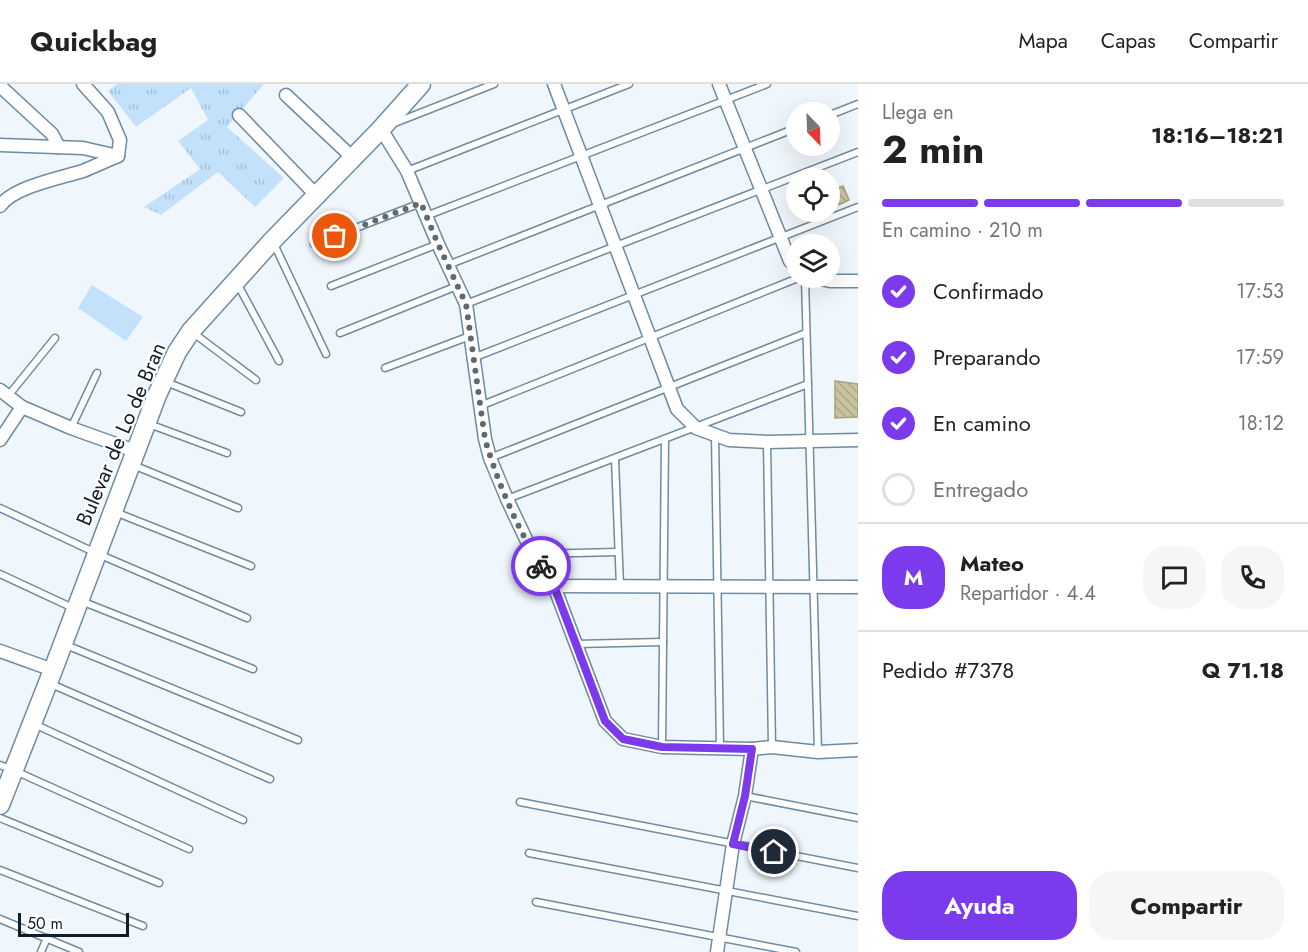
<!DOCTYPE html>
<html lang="es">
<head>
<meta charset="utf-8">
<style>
	:root { --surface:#fff; --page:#f6f6f6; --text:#222; --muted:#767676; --line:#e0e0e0; --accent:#7c3aed }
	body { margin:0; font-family:Jost,sans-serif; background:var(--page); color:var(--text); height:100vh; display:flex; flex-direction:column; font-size:22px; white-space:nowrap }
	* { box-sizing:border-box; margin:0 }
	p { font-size:20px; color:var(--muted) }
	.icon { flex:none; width:33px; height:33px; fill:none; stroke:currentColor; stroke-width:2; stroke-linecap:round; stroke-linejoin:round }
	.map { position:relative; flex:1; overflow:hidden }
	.details { display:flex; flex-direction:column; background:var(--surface); width:450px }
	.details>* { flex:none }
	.needle { width:39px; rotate:157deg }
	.controls { position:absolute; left:786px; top:18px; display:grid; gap:12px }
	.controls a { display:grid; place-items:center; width:54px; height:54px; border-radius:50%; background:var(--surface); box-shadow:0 6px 24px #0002; font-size:30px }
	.scale { position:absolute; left:18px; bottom:15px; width:111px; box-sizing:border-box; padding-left:6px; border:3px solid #111d26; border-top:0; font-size:16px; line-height:21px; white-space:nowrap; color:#111d26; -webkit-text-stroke:4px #fff; paint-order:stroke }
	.pin { position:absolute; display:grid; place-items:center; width:51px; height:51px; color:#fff; margin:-26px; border:3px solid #fff; border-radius:50%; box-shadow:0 2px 6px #0007 }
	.courier { position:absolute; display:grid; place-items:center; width:60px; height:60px; margin:-30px; border:4px solid #7c3aed; border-radius:50%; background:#fff; color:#222; box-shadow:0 2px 8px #0007 }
	.headline em { font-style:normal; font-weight:700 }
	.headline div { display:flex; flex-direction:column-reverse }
	.headline { display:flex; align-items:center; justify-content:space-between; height:102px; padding:0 24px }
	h1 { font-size:39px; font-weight:700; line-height:45px }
	.bar { display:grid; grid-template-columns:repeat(4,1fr); gap:9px 6px; align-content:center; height:72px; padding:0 24px }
	.bar i { height:8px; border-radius:4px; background:var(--line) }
	.bar .selected { background:var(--accent) }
	.bar p { grid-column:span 4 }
	.line { display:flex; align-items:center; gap:15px; padding:0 24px; border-top:2px solid var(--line) }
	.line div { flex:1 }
	.round { display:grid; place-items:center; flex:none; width:63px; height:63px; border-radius:24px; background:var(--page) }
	ol { padding:0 24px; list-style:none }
	li { display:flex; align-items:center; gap:18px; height:66px }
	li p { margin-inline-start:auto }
	li .icon { padding:6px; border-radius:50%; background:var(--accent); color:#fff; stroke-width:4 }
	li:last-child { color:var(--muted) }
	li i { width:33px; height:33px; border:3px solid var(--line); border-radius:50% }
	.cta { display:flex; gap:12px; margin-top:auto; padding:12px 24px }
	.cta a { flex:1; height:69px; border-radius:24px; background:var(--accent); color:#fff; font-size:24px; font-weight:700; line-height:69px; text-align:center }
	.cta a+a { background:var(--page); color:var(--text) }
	header { display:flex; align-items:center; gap:36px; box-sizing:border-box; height:84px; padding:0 30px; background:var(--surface); border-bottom:2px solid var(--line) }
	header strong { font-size:28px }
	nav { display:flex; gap:33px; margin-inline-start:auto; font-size:21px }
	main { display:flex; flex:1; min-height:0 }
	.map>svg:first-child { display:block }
</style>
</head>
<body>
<header>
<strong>Quickbag</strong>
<nav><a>Mapa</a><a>Capas</a><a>Compartir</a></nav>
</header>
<main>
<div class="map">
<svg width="858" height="868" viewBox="0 0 858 868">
	<defs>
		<pattern id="grass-tufts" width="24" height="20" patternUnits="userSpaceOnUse" patternTransform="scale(1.5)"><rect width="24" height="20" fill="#c3e1fb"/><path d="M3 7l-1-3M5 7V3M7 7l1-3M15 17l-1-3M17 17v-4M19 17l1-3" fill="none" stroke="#a6c1d7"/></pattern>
		<pattern id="building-back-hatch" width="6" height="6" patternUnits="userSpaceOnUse" patternTransform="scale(1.5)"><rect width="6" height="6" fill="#c9c4a0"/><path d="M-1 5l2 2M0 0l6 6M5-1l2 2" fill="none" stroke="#aca88a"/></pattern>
	</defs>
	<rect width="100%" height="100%" fill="#f0f7fc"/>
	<!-- grass -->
	<polygon fill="url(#grass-tufts)" points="117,0 264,0 227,43 284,94 255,123 218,88 161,131 144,123 200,85 178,57 208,36 191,4 136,43 108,7"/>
	<!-- pitch -->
	<polygon fill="#c3e1fb" points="92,201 143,233 126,257 78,224"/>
	<!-- building -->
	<g fill="url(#building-back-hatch)" stroke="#a7a27f" stroke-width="1.5">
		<polygon points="843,102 849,116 830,125 830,107"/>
		<polygon points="835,297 858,300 858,333 835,334"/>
	</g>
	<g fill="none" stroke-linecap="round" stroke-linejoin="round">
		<!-- lane casing -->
		<g stroke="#6e8ba3" stroke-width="9">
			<g id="lane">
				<polyline points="830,31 858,20"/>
				<polyline points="392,40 494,0"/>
				<polyline points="407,87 629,0"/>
				<polyline points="426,132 767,0"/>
				<polyline points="274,160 326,270"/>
				<polyline points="314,160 421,119"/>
				<polyline points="448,181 796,44"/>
				<polyline points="805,194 818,668"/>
				<polyline points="237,199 279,277"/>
				<polyline points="331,202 438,160"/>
				<polyline points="466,220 858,68"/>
				<polyline points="192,248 256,296"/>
				<polyline points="340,249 457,202"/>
				<polyline points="473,274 858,123"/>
				<polyline points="385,284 470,252"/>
				<polyline points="166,298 241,328"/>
				<polyline points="8,312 55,254"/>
				<polyline points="480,322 798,194"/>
				<polyline points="149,340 227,369"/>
				<polyline points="71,344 97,289"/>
				<polyline points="715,351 720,664"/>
				<polyline points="767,358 772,663"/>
				<polyline points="490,374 806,249"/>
				<polyline points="615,375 620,502"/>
				<polyline points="133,381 238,424"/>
				<polyline points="507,415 808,300"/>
				<polyline points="0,424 96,469 247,534"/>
				<polyline points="115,428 251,482"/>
				<polyline points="533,470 618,468"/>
				<polyline points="0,490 73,524"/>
				<polyline points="81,517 253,585"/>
				<polyline points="576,560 663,558"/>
				<polyline points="66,561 298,656"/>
				<polyline points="51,600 270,695"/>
				<polyline points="34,640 243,736"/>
				<polyline points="662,663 665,355"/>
				<polyline points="0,681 13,686 189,765"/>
				<polyline points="745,712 858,734"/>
				<polyline points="520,718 858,784"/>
				<polyline points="0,734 159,799"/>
				<polyline points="529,769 858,832"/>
				<polyline points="0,786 143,842"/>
				<polyline points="536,818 796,868"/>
				<polyline points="0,835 79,868"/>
				<polyline points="41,868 47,854"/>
			</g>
		</g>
		<!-- street casing -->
		<g stroke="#6e8ba3" stroke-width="15">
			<g id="street">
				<polyline points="83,0 108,28 120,56 118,72"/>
				<polyline points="554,0 677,325 696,344 729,356 767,358 858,356"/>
				<polyline points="719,0 790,177 796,183"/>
				<polyline points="0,2 52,50 59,63"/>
				<polyline points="286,11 353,74"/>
				<polyline points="239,31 316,111"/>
				<polyline points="381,45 407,87 438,160 466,220 485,355 490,374 507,415 533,470 554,502 605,637 623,655 662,663 752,665 772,663 818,668 858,666"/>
				<path d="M0 61 83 64 118 72C106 77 95 82 83 87 60 94 13 103 0 122"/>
				<polyline points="816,194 830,197 858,197"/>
				<polyline points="0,306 22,323 71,344 135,367"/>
				<polyline points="0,356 22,323"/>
				<polyline points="554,502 858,503"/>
				<polyline points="0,567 53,586"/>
				<polyline points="717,868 733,760 745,712 752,665"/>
			</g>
		</g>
		<!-- secondary casing -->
		<g stroke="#6e8ba3" stroke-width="21">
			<polyline id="secondary" points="0,721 53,586 157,311 177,268 191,247 272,157 381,45 421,0"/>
		</g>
		<!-- lane -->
		<use href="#lane" stroke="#fff" stroke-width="6"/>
		<!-- street -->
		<use href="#street" stroke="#fff" stroke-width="12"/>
		<!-- secondary -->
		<use href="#secondary" stroke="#fff" stroke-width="18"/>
	</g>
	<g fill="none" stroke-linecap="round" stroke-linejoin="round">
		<!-- done -->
		<path stroke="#5f6971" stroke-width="6" stroke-dasharray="0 10.8" d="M335 152 421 119 438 160 466 220 485 355C497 397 517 444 541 482"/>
		<!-- route -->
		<polyline stroke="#7c3aed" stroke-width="8" points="541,482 554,502 605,637 623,655 662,663 752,665 745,712 733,760 774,768"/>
	</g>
	<g text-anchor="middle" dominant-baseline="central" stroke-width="4.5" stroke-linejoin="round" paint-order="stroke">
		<!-- street labels -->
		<g font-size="21" fill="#111d26" stroke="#fff">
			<text transform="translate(121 350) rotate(-67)">Bulevar de Lo de Bran</text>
		</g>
	</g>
</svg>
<div class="controls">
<a><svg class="needle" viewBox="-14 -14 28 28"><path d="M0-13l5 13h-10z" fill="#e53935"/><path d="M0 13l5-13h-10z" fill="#767676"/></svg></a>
<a><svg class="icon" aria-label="locate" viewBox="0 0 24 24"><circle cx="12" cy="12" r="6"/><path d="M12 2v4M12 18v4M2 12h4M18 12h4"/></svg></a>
<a><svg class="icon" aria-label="layers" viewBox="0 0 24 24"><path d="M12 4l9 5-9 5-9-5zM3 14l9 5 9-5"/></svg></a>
</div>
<div class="scale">50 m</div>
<div class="pin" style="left:335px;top:152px;background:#ea580c"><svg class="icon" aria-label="bag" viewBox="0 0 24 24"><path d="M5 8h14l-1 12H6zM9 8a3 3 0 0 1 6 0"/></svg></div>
<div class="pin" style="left:774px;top:768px;background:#1f2937"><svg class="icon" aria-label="home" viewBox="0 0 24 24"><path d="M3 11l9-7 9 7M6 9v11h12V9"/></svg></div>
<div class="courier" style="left:541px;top:482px"><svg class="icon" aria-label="bike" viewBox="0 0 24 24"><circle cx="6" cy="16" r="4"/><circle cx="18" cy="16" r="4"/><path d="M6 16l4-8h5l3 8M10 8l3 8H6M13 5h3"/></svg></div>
</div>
<section class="details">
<div class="headline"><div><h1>2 min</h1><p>Llega en</p></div><em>18:16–18:21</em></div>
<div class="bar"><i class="selected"></i><i class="selected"></i><i class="selected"></i><i></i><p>En camino · 210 m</p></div>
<ol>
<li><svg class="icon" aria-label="check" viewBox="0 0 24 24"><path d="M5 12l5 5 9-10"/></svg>Confirmado<p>17:53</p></li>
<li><svg class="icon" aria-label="check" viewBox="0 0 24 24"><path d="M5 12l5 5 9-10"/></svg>Preparando<p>17:59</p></li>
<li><svg class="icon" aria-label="check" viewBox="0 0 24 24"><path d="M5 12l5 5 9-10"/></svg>En camino<p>18:12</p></li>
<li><i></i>Entregado</li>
</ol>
<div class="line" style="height:108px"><b class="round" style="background:var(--accent);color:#fff">M</b><div><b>Mateo</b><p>Repartidor · 4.4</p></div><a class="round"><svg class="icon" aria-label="chat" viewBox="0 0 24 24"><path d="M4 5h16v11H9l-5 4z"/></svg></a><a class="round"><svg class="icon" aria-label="phone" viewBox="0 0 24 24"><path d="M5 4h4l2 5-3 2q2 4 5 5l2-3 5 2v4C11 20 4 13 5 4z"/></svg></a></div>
<div class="line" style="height:78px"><div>Pedido #7378</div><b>Q 71.18</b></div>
<div class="cta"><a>Ayuda</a><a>Compartir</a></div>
</section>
</main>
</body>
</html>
